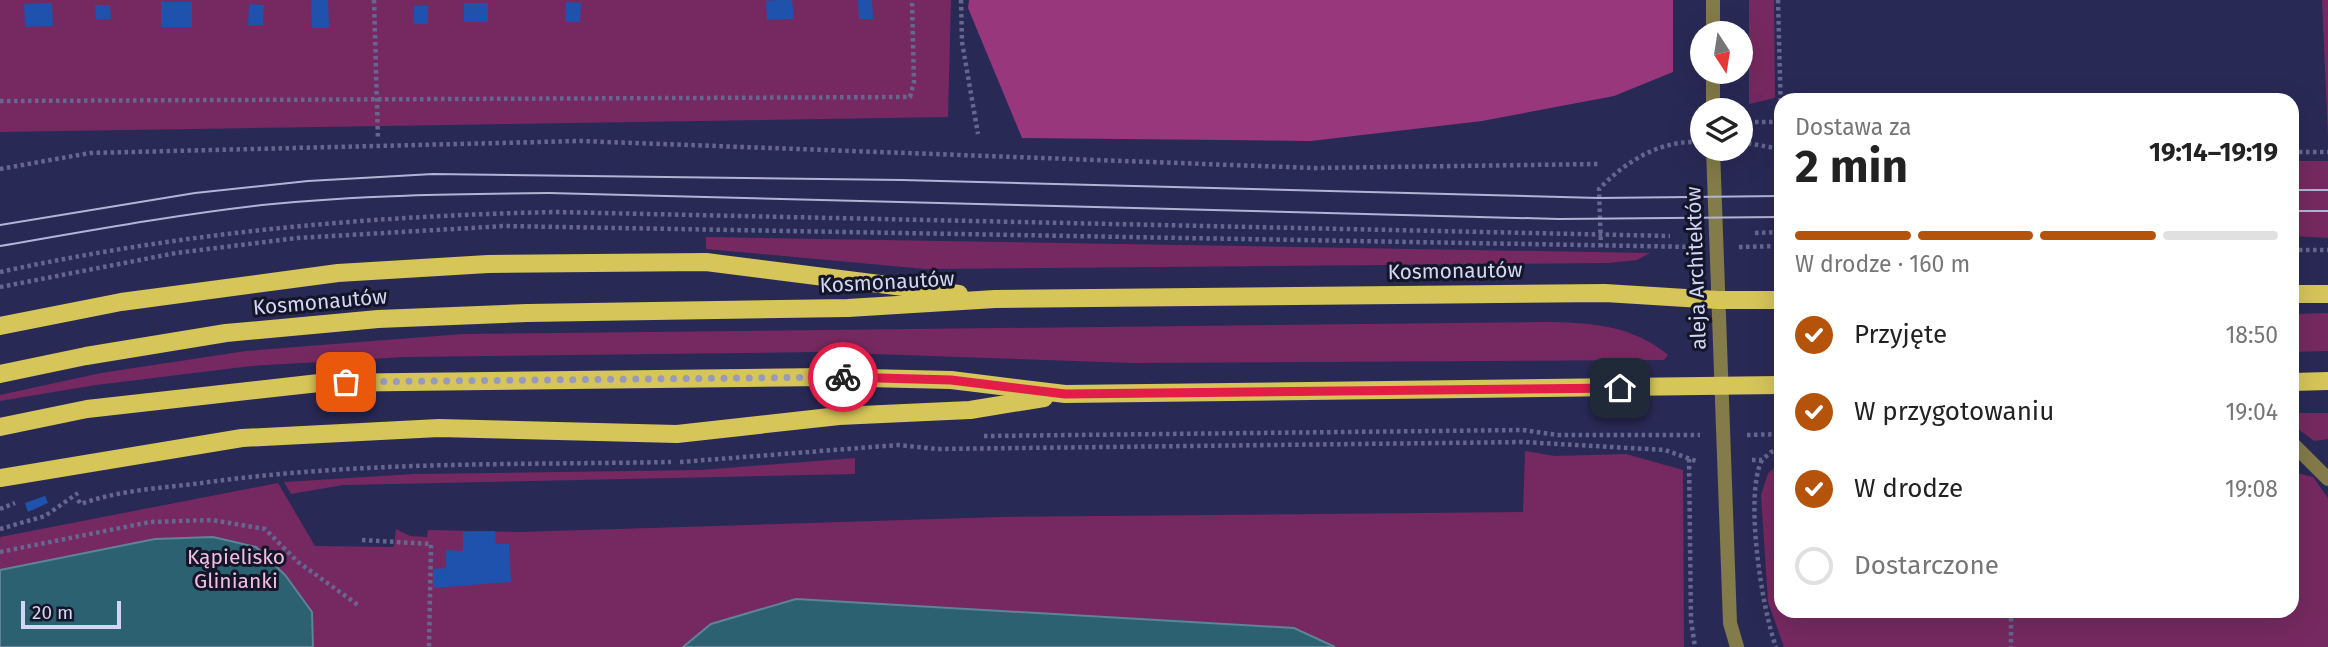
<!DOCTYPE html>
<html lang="pl">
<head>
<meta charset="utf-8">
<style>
	:root { --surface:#fff; --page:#f2f2f2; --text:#222; --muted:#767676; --line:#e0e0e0; --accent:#b45309 }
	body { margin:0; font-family:"Fira Sans",sans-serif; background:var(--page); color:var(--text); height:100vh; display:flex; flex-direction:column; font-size:26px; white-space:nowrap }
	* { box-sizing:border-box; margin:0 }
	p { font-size:23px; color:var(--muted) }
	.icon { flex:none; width:38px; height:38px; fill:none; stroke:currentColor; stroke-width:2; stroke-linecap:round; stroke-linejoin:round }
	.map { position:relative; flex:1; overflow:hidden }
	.drawer { position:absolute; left:1774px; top:93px; width:525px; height:525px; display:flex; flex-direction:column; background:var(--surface); border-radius:21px; box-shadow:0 7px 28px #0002 }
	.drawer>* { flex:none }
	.needle { width:46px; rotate:168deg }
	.buttons { position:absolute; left:1690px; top:21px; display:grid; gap:14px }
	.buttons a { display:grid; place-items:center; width:63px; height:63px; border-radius:50%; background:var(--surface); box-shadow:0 7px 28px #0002; font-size:35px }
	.scale { position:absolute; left:21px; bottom:18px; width:100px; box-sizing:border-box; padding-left:7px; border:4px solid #d3d6f3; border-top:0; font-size:19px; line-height:24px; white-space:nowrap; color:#d3d6f3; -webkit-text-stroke:5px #141529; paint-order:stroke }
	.pin { position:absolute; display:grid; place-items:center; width:60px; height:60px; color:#fff; margin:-30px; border-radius:14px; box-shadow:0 4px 10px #0006 }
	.courier { position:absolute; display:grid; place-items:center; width:70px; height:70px; margin:-35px; border:5px solid #e11d48; border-radius:50%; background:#fff; color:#222; box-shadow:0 2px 9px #0007 }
	.head em { font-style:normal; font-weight:700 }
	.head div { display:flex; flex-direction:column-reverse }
	.head { display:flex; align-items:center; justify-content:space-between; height:119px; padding:0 21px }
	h1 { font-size:46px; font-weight:700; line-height:52px }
	.bar { display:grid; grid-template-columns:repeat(4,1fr); gap:10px 7px; align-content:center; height:84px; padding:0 21px }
	.bar i { height:9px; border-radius:5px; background:var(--line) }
	.bar .current { background:var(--accent) }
	.bar p { grid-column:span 4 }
	ol { padding:0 21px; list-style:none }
	li { display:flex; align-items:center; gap:21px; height:77px }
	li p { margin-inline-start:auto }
	li .icon { padding:7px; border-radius:50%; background:var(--accent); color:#fff; stroke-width:4 }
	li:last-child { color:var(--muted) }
	li i { width:38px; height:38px; border:4px solid var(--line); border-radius:50% }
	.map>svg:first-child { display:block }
</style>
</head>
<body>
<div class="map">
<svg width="2328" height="647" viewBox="0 0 2328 647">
	<rect width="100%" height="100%" fill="#292956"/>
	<!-- green -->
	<g fill="#762960">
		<polygon points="0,0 951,0 948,117 0,132"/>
		<polygon points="1749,0 1774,0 1775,98 1749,104"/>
		<polygon points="2322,0 2328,0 2328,137"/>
		<polygon points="2293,161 2328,161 2328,238 2293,236"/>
		<polygon points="706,237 1650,253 1637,260 1608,263 925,269 706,249"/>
		<polygon points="2328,313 2328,351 2293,352 2293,314"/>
		<path d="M1550 322C1595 323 1633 326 1668 355L1664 360 1133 363 816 352 404 357 251 366 96 385 0 401V395L101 373 246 351 463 334Z"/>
		<polygon points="2292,413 2328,413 2328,439 2314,441 2293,425"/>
		<polygon points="1525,451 1555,456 1626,454 1683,470 1684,647 0,647 0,537 278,483 315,546 394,547 396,529 410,536 427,537 428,530 520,532 1000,517 1523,512"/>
		<polygon points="855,458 855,474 343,485 291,494 284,482 414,474 701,470"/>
		<polygon points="1781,463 1782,611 2292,611 2293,472 2313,477 2328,498 2328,647 1784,647 1768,602 1761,495 1768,473"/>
	</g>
	<!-- forest -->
	<polygon fill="#99377d" points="969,0 1673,0 1673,72 1614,96 1482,121 1311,141 1022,138 968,8"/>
	<!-- water -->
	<g fill="#2c6171" stroke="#5e8498" stroke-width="2">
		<polygon points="213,537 256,547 285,575 312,612 313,647 0,647 0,570 155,539"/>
		<polygon points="796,599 1294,628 1335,647 683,647 711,624"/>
	</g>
	<!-- building -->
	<g fill="#1e52ac">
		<polygon points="311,0 328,0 329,28 312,28"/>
		<polygon points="776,0 792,0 794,19 767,20 766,1"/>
		<polygon points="858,0 872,0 873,19 859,19"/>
		<rect x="161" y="2" width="31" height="25"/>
		<polygon points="566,2 581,3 580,22 565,22"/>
		<polygon points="52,3 53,26 25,27 24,4"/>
		<rect x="464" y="3" width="24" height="19"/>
		<polygon points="249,4 264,5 263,25 248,25"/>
		<polygon points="95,5 110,5 111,19 96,20"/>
		<polygon points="414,6 428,6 428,24 413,24"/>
		<polygon points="45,496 48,503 28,512 25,503"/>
		<polygon points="495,531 496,544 509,544 511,582 433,588 433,569 446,568 446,550 463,551 463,532"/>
	</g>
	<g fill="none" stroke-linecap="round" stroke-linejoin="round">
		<!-- path -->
		<g stroke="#66678f" stroke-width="4.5" stroke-dasharray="3.5 3.5" stroke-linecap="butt">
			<polyline points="374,0 378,140"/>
			<polyline points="961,0 962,42 978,134"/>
			<polyline points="1778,0 1782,155"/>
			<polyline points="0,101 910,97 914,82 912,0"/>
			<polyline points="1748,122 1778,122"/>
			<polyline points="1741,142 1781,149"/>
			<polyline points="2292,152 2328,152"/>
			<polyline points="0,169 90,153 580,141 1314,168 1598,164"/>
			<polyline points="1755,233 1782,232"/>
			<path d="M1601 247 1599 189C1624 163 1657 142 1693 142"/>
			<polyline points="1739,247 1782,246"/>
			<polyline points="2292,250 2328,250"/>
			<path d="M0 272C184 232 368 216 555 212L1670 236"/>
			<polyline points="0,287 176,253 297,238 505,226 1695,247"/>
			<polyline points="1747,435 1782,434"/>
			<polyline points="984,436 1523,430 1557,435 1700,435"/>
			<polyline points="1689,459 1691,620 1695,647"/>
			<polyline points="1752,460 1762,460 1771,452 1782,450"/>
			<path d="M1762 460C1744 495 1762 609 1776 647"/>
			<polyline points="680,462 898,445 937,449 1523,442 1665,450 1696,461"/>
			<path d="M78 500 81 504C118 490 163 488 202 483 357 461 515 465 671 462"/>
			<polyline points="0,509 15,503"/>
			<polyline points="0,529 45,516 78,493"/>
			<polyline points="362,540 431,544 429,647"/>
			<polyline points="0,552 150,522 212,520 265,529 298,562 358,605"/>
			<polyline points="2011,611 2011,647"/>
		</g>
		<!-- minor -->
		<g stroke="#837b49" stroke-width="14">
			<polyline points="1713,0 1713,33"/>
			<polyline points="1713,72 1713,110"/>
			<polyline points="1713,149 1730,623 1737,647"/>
			<polyline points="2292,443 2328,479"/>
		</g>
		<!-- primary -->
		<g stroke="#d6c558" stroke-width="18">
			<polyline points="2292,294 2328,294"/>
			<polyline points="0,326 121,302 338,273 488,264 706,262 959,294"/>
			<polyline points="0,374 86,356 226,333 378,319 527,313 848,308 995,299 1605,293 1718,300 1782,300"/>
			<polyline points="2292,382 2328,381"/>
			<polyline points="0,427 87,409 319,383 825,377 951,380 1065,394 1782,385"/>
			<polyline points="0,478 242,438 439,428 677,434 839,416 970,410 1044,398"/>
		</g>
		<!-- tram -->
		<g stroke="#b1b4d4" stroke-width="2">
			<polyline points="2292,190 2328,190"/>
			<polyline points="2292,211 2328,211"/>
			<polyline points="0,225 195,193 308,181 433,174 902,180 1599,198 1782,196"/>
			<path d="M0 246C87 231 174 215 262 205 358 195 454 194 549 193L1559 219 1782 217"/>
		</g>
	</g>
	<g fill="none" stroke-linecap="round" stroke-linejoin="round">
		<!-- done -->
		<polyline stroke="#9899bc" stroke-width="7" stroke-dasharray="0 12.6" points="346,382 843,377"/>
		<!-- route -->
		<polyline stroke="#e11d48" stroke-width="9" points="843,377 951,380 1065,394 1620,388"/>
	</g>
	<g text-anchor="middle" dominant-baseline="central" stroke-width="6" stroke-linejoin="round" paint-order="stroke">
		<!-- street labels -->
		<g font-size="21" fill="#d3d6f3" stroke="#141529">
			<text transform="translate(1696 268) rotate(-92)">aleja Architektów</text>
			<text transform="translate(1455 271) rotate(-1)">Kosmonautów</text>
			<text transform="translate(887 282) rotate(-3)">Kosmonautów</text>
			<text transform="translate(320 302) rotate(-5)">Kosmonautów</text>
		</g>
		<!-- park labels -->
		<g font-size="21" fill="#f2bedf" stroke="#141529">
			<text x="236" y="557">Kąpielisko<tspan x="236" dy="24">Glinianki</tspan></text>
		</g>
	</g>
</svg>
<div class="buttons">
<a><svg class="needle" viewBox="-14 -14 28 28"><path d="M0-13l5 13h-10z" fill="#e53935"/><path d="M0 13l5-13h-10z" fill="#767676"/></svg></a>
<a><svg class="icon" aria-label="layers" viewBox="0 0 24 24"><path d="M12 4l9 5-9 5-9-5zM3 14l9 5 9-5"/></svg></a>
</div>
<div class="scale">20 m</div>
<div class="pin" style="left:346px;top:382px;background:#ea580c"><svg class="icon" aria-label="bag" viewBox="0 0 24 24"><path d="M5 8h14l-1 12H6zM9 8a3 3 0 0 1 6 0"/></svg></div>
<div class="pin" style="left:1620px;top:388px;background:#1f2937"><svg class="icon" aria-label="home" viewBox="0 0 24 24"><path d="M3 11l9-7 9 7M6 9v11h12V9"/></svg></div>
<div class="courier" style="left:843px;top:377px"><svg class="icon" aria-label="bike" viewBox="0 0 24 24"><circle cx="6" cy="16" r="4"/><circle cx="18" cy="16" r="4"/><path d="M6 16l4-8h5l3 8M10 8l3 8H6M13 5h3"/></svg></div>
<section class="drawer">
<div class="head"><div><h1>2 min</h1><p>Dostawa za</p></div><em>19:14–19:19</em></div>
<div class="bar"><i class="current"></i><i class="current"></i><i class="current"></i><i></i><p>W drodze · 160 m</p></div>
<ol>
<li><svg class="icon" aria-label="check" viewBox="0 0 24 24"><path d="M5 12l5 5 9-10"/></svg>Przyjęte<p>18:50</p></li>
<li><svg class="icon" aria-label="check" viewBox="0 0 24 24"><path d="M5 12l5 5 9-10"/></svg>W przygotowaniu<p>19:04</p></li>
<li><svg class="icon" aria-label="check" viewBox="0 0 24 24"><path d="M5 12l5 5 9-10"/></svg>W drodze<p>19:08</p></li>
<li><i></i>Dostarczone</li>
</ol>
</section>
</div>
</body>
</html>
